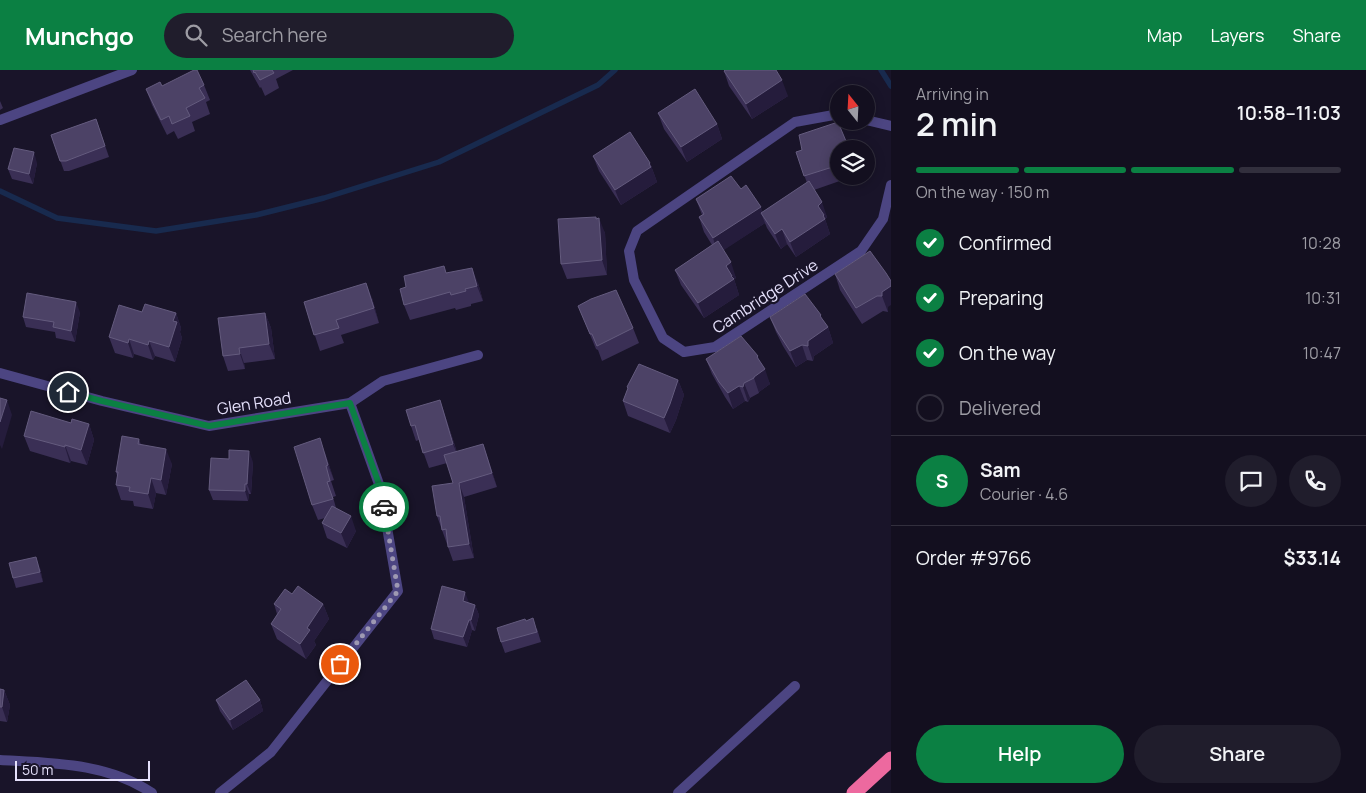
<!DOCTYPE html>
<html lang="en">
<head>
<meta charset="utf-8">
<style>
	:root { --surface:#130f1f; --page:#201d2c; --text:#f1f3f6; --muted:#9d9ca4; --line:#322f3d; --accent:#0b8043 }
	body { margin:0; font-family:Manrope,sans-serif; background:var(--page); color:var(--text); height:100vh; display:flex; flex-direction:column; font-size:19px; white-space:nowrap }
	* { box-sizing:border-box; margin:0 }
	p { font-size:16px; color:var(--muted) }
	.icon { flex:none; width:28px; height:28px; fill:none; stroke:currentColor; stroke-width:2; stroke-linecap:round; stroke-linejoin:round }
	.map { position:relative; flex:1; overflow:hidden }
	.sheet { display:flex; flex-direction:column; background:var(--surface); width:475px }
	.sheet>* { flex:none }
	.needle { width:32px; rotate:342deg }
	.controls { position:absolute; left:830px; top:15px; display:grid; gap:10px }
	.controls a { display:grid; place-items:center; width:45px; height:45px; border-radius:50%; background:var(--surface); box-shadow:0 2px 12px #0003,0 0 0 1px var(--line); font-size:25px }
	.scale { position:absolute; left:15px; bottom:12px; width:135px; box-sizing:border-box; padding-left:5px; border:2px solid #e5e0fb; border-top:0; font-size:14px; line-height:18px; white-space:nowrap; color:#e5e0fb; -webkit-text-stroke:4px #191429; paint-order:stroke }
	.pin { position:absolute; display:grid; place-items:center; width:42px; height:42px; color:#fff; margin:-21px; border:2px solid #fff; border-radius:50%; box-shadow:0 1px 5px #0007 }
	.courier { position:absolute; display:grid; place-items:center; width:50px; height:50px; margin:-25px; border:4px solid #0b8043; border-radius:50%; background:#fff; color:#222; box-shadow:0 1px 6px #0007 }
	.overview em { font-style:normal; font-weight:600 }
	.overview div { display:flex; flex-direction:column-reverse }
	.overview { display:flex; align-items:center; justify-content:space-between; height:85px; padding:0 25px }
	h1 { font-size:32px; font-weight:600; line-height:38px }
	.bar { display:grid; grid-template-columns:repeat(4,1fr); gap:8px 5px; align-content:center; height:60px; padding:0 25px }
	.bar i { height:6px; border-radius:4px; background:var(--line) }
	.bar .on { background:var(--accent) }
	.bar p { grid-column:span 4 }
	.line { display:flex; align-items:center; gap:12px; padding:0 25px; border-top:1px solid var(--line) }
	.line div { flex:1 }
	.round { display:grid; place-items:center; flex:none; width:52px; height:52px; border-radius:26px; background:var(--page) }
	ol { padding:0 25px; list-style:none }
	li { display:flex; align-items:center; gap:15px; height:55px }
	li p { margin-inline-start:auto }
	li .icon { padding:5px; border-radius:50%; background:var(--accent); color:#fff; stroke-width:4 }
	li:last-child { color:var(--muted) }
	li i { width:28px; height:28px; border:2px solid var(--line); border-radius:50% }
	.action { display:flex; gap:10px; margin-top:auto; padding:10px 25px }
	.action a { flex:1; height:58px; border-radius:30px; background:var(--accent); color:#fff; font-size:20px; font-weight:600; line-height:58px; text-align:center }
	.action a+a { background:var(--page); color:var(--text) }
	header { display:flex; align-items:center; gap:30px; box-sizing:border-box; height:70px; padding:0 25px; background:var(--accent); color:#fff }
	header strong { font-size:24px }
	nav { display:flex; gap:28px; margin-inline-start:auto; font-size:18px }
	.search { width:350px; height:45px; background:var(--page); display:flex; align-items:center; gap:12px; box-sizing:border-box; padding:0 18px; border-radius:28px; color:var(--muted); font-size:19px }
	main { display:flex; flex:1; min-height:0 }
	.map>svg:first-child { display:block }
</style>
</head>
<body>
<header>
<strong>Munchgo</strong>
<div class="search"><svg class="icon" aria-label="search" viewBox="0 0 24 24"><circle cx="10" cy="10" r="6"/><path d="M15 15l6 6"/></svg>Search here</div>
<nav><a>Map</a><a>Layers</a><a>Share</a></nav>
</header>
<main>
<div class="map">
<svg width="891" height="723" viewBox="0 0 891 723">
	<rect width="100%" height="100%" fill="#191429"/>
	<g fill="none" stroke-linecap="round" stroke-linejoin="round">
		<!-- stream -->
		<g stroke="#182a4e" stroke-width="5.5">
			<polyline points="881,0 891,16"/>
			<polyline points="0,121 57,148 156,161 256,145 324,128 439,92 598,15 615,0"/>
		</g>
		<!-- service -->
		<polyline stroke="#4c4582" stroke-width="10" points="678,723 795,616"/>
		<!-- minor -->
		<g stroke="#4c4582" stroke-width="10">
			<polyline points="839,44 795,52 637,161 629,181 634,210 663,268 684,282 715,277 861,181 883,149 891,115"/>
			<polyline points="0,50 132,0"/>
			<polyline points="866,50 891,56"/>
			<polyline points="0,303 102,331 209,356 350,333 383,311 478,285"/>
			<path d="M0 690C52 693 108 693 152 723"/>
			<polyline points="220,723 271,682 398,521 380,417 350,333"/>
		</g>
		<!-- motorway -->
		<polyline stroke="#ed699f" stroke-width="15" points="854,723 891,689"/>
	</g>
	<!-- wall -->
	<g fill="#3a2f55">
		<polygon points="250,0 293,0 276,9 279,18 265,26 261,17 260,18"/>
		<polygon points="724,1 788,26 752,49 729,16"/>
		<polygon points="204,15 210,30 206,32 210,44 192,52 195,61 178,69 174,61 167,65 152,35 146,19 162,16"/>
		<polygon points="0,31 3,38 0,40"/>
		<polygon points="658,43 717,54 722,69 687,92 664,59"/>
		<polygon points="96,49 109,87 69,101 64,101 51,65"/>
		<polygon points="838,52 849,79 839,79 839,106 854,106 814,120 827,147 825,149 830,164 796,187 787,174 781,179 767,158 765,153 723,180 736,208 734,209 739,225 704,248 681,215 675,200 712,175 704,162 699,147 702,145 696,129 741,119 763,142 807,113 796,82 802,80"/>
		<polygon points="593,86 650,93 657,112 621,135 599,101"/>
		<polygon points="37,93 33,114 12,109 8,99"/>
		<polygon points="596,147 605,163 607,205 567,209 561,194"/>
		<polygon points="870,181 888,237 888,242 883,241 862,254 840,220 835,204"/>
		<polygon points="447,203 478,213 483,231 471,234 471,236 456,240 455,238 410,250 404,235 406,217"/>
		<polygon points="372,228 379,253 341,265 344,273 320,281 304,232"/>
		<polygon points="578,236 633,258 639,273 602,291 598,280 596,279"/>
		<polygon points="80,242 75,272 56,268 55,262 26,257 23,247"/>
		<polygon points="142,242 176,243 181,258 180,262 182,268 175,292 155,286 153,290 134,284 133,288 115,283 109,267"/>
		<polygon points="265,243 271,258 275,289 244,293 245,299 228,301 223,286"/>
		<polygon points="770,247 823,250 828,257 833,273 814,286 813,291 807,290 796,297 783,276 776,262"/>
		<polygon points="706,289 759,290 770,314 759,322 759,323 750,328 748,332 745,331 733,339 725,327 712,304"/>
		<polygon points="678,310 684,325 676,350 670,363 628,346 623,331 628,318 627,317"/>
		<polygon points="440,330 457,382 483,374 497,417 464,427 474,488 453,491 448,477 448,474 447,474 437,446 453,413 447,393 429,398 419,370 416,371 411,356"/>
		<polygon points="71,353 89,354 94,370 87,395 71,391 70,393 30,381 24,366"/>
		<polygon points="139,369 141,375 172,394 166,425 156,423 153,439 134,436 133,431 121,430 116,415 117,406 116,402"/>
		<polygon points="325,383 334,410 331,411 336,426 333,427 336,438 356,461 347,478 327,468 322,453 325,448 318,450 312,435"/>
		<polygon points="253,392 251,424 249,424 248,431 213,430 209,420"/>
		<polygon points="40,498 43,512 16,518 13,508"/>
		<polygon points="292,524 323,534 329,549 314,571 316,575 306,589 277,569 271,554 277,544 274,534"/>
		<polygon points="469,533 475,535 479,545 475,561 472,560 467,577 434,569 431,559"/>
		<polygon points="526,551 537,559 541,572 505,583 501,572"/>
		<polygon points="0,619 4,620 10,635 7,652 0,651"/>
		<polygon points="216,630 260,630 263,641 233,660 220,641"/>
	</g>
	<!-- shaded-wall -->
	<g fill="#251c3c">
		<polygon points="782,10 788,26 752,49 746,34"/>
		<polygon points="717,54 722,69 687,92 681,77"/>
		<polygon points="34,82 37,93 33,114 29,104"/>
		<polygon points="650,93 657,112 621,135 615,120"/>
		<polygon points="822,132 827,147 825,149 824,145 823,146 825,149 830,164 796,187 790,172 818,136"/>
		<polygon points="761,137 765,149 761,143 765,153 718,184 713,168"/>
		<polygon points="596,147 600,158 599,148 605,163 607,205 602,190"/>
		<polygon points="782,159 787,174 781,179 775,164"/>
		<polygon points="731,192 736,208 734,209 739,225 704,248 698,233 726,196"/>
		<polygon points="472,198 478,213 483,231 477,216"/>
		<polygon points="366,213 372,228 379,253 374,238"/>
		<polygon points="891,216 891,235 888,237 888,242 882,226 882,222"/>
		<polygon points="76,232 80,242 75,272 71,261"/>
		<polygon points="176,243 181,258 180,262 182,268 175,292 169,277 173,251"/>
		<polygon points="265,243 271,258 275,289 269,274"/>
		<polygon points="821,245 826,259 828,257 833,273 814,286 813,291 808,276 808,271"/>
		<polygon points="129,269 134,284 133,288 128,273"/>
		<polygon points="149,271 155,286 153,290 148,275"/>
		<polygon points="802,275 807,290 796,297 790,281"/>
		<polygon points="239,278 244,293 245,299 240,284"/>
		<polygon points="758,286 763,300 765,299 770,314 759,322 759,323 754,308 757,287"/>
		<polygon points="678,310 684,325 676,350 670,363 664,348"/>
		<polygon points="744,313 750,328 748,332 743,317"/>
		<polygon points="739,316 745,331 733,339 728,323"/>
		<polygon points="7,330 12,345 2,379 0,375 0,352"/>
		<polygon points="440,330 445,345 459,389 453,374"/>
		<polygon points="89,354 94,370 87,395 81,380"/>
		<polygon points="320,368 334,410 328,395"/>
		<polygon points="483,374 488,388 497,417 492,403"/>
		<polygon points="65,375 71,391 70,393 65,377"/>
		<polygon points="166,379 172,394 166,425 161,410"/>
		<polygon points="249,381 253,392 251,424 247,414"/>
		<polygon points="151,408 156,423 153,439 148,424"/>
		<polygon points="459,413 464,427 474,488 469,474"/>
		<polygon points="245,414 249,424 248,431 245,421"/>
		<polygon points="351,446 356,461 347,478 341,463"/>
		<polygon points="36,487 40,498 43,512 40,502"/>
		<polygon points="465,522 469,533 463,531"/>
		<polygon points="323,534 329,549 314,571 316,575 306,589 300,574 307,558"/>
		<polygon points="475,535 479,545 475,561 471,550"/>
		<polygon points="469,550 472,560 467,577 463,567"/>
		<polygon points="4,620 10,635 7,652 2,637"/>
		<polygon points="260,630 263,641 233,660 230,650"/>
	</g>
	<!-- building -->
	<g fill="#4c4266" stroke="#645b7e">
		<polygon points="194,0 197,0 204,15 199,18 205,28 186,38 190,46 172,54 169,46 161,50 146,19 160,12 162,16"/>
		<polygon points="253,0 272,0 274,3 260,10 255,2 254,3"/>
		<polygon points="725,0 776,0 782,10 746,34 724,1"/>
		<polygon points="695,19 717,54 681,77 658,43"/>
		<polygon points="96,49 105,76 66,91 60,91 51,65"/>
		<polygon points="838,52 848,76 847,76 848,79 839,79 839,95 804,106 796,82 802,80 799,65"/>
		<polygon points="630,62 650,93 649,94 651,97 615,120 593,86"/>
		<polygon points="14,78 34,82 29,104 8,99"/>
		<polygon points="731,106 741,119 746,115 761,137 713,168 699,147 704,144 696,129"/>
		<polygon points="809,111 822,132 818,136 824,145 823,146 825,149 790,172 782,159 775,164 761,143"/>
		<polygon points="596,147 596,149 599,148 602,190 561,194 558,149"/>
		<polygon points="718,171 731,192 726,196 732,206 731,206 734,209 698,233 675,200"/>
		<polygon points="870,181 886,203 891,211 891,216 882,222 882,226 877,226 856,238 835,204"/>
		<polygon points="444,196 446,203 472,198 477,216 465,219 466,221 451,225 450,222 404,235 400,219 406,217 404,206"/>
		<polygon points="366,213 374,238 336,250 339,258 314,265 304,232"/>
		<polygon points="616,220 633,258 597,276 592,264 590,264 578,236 591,229"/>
		<polygon points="27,223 76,232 71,261 53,257 54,252 23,247"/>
		<polygon points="805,224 821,245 820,246 828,257 808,271 808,276 802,275 790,281 777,261 770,247"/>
		<polygon points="145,234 176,243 173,251 177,252 169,277 149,271 148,275 129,269 128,273 109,267 119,235 142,242"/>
		<polygon points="265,243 269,274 239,278 240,284 223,286 218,248"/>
		<polygon points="741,266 758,286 757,287 765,299 754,307 754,308 744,313 743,317 739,316 728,323 719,312 706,289"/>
		<polygon points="639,294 678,310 670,334 664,348 623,331 628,318 627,317"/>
		<polygon points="0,328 7,330 0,352"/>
		<polygon points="440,330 453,374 423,383 415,355 411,356 406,340"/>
		<polygon points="31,341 71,353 72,349 89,354 81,380 65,375 65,377 24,366"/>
		<polygon points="122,366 139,369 138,374 166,379 161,410 151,408 148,424 129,421 130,417 116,415 118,402 116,402"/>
		<polygon points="320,368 328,395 326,396 330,411 327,412 333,429 312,435 294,377"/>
		<polygon points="483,374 492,403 459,413 469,474 448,477 446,459 442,460 440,446 437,446 432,416 453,413 444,385"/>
		<polygon points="229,380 249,381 247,414 245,414 245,421 209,420 211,388 229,389"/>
		<polygon points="332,436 351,446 341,463 322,453"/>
		<polygon points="36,487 40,502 13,508 9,493"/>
		<polygon points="298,516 323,534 307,558 310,560 300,574 271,554 281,539 274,534 285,519 292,524"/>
		<polygon points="442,516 465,522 463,531 475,535 471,550 469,550 463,567 431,559"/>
		<polygon points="533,548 537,562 501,572 497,558 525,549 526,551"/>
		<polygon points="246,610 260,630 230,650 216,630"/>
		<polygon points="0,619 4,620 2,637 0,637"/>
	</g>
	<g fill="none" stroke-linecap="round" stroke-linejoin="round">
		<!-- done -->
		<polyline stroke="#9e99b2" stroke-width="5" stroke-dasharray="0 9" points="340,594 398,521 384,437"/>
		<!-- route -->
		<polyline stroke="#0b8043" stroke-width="6" points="68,322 102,331 209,356 350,333 380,417 384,437"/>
	</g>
	<g text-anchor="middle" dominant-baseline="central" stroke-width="4.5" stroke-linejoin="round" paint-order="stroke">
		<!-- street labels -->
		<g font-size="16" fill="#e5e0fb" stroke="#191429">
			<text transform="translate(765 226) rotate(-33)">Cambridge Drive</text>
			<text transform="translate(254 333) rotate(-9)">Glen Road</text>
		</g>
	</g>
</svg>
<div class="controls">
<a><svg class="needle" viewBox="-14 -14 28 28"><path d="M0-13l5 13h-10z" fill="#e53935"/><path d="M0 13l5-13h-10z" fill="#9d9ca4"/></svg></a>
<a><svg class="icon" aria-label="layers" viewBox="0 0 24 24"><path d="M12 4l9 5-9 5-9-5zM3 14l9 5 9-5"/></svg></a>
</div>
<div class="scale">50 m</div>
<div class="pin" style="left:340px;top:594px;background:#ea580c"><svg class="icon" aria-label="bag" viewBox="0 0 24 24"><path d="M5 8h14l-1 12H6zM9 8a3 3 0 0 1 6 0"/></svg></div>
<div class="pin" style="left:68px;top:322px;background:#1f2937"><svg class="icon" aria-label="home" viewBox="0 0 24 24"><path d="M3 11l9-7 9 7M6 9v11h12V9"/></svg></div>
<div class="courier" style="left:384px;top:437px"><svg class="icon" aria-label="car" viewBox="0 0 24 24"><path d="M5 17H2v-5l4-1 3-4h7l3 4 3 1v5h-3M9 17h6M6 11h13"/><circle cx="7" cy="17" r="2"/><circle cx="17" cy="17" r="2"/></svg></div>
</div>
<section class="sheet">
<div class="overview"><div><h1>2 min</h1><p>Arriving in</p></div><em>10:58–11:03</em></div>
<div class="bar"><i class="on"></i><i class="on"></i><i class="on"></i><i></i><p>On the way · 150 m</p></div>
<ol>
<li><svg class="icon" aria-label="check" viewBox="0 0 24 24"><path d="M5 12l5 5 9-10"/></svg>Confirmed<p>10:28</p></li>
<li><svg class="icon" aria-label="check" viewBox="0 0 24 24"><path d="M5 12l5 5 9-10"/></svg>Preparing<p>10:31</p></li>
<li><svg class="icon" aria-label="check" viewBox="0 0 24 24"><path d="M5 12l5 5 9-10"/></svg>On the way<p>10:47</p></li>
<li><i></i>Delivered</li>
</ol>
<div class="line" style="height:90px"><b class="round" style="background:var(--accent);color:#fff">S</b><div><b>Sam</b><p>Courier · 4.6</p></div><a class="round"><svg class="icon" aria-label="chat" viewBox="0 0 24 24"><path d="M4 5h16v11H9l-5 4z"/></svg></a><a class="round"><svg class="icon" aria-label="phone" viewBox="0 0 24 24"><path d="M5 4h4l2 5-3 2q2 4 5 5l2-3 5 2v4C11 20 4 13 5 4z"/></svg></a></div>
<div class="line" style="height:65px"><div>Order #9766</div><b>$33.14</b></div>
<div class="action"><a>Help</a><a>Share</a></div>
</section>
</main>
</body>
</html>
